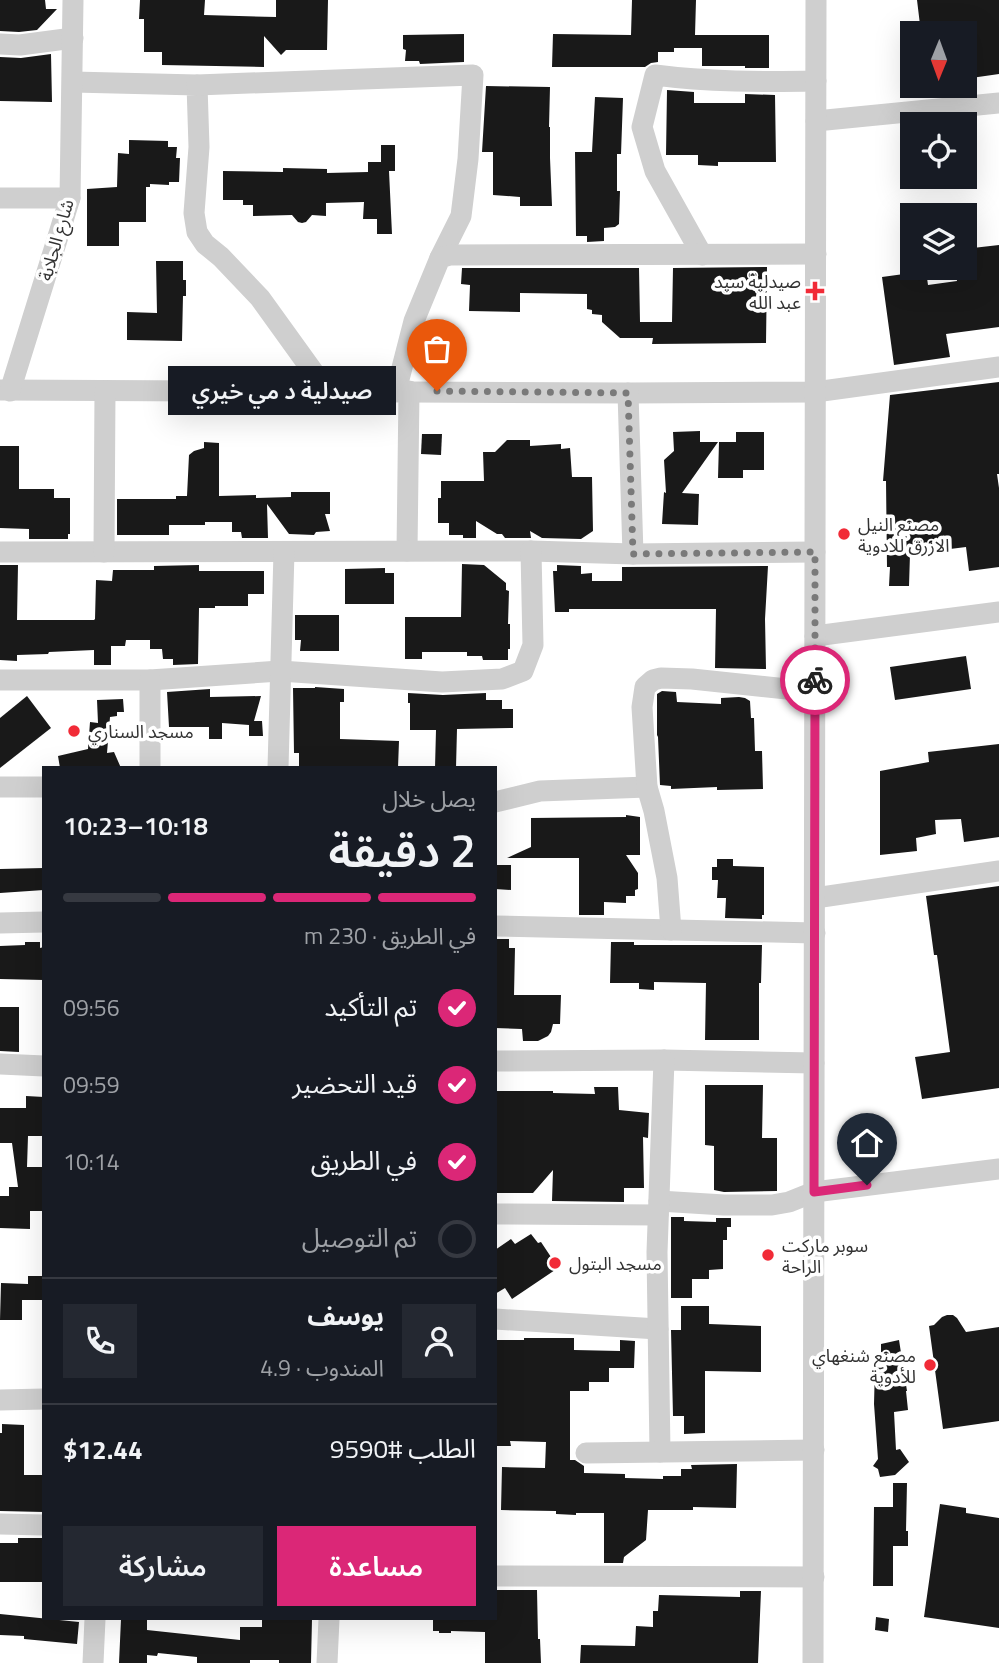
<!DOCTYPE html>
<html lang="ar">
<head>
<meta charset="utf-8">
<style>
	:root { --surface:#171b24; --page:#242831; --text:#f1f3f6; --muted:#9ea1a6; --line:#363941; --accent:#db2777 }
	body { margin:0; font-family:"Titillium Web","Noto Sans Arabic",sans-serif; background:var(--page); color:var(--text); direction:rtl; height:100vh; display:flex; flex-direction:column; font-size:26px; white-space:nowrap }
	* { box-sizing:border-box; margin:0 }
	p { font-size:23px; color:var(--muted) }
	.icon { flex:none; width:38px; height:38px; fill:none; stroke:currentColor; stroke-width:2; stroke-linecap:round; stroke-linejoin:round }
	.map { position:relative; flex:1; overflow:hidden; direction:ltr }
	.details { position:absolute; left:42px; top:766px; width:455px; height:854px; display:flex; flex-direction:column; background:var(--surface); border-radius:0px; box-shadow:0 7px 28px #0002; direction:rtl }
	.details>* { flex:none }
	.needle { width:46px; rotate:181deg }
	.controls { position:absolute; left:900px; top:21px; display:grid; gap:14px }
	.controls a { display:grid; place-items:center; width:77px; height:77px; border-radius:0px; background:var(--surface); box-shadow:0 7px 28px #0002; font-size:35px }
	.pin { position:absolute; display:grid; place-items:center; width:60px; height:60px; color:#fff; margin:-72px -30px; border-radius:50% 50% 50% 0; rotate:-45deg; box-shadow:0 0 7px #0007 }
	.pin .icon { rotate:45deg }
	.courier { position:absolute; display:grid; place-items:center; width:70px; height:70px; margin:-35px; border:5px solid #db2777; border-radius:50%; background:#fff; color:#222; box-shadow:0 2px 9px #0007 }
	.bubble { position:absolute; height:49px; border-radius:0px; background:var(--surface); box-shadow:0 7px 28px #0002; font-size:23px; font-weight:600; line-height:49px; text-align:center; direction:rtl }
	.head em { font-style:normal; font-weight:600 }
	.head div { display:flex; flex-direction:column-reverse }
	.head { display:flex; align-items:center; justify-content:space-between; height:119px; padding:0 21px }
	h1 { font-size:46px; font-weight:600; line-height:52px }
	.bar { display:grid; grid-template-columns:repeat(4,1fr); gap:10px 7px; align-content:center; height:84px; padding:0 21px }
	.bar i { height:9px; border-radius:5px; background:var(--line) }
	.bar .on { background:var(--accent) }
	.bar p { grid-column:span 4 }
	.line { display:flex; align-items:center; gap:18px; padding:0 21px; border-top:2px solid var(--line) }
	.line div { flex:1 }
	.round { display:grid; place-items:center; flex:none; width:74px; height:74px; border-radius:0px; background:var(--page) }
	ol { padding:0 21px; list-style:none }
	li { display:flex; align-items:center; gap:21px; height:77px }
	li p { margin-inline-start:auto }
	li .icon { padding:7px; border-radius:50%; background:var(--accent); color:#fff; stroke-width:4 }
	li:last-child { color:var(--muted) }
	li i { width:38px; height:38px; border:4px solid var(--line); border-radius:50% }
	.cta { display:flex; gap:14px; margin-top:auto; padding:14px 21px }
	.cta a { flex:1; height:80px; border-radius:0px; background:var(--accent); color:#fff; font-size:28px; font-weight:600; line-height:80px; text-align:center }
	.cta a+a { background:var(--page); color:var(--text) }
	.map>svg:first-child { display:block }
</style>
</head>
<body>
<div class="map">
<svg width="999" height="1663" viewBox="0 0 999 1663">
	<rect width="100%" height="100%" fill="#fff"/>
	<!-- building -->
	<g fill="#191919">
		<polygon points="0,0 45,0 46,9 57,9 37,30 19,32 0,31"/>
		<polygon points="140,0 205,0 204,15 276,17 276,0 328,0 327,50 286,50 281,55 264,36 264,67 162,65 162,52 144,52 144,19 139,19"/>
		<polygon points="632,0 696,0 695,35 769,35 769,68 745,68 745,66 702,66 702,48 674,48 674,52 658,52 658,62 651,63 645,67 552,67 553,34 631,35"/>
		<polygon points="917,0 999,0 999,74 964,79 964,33 921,33"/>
		<polygon points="464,34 464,62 420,64 419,61 405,61 406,50 403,49 403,35"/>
		<polygon points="51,54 52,102 0,101 0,57 21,58"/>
		<polygon points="486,86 550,87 549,127 550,127 550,158 552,206 520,206 520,197 493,195 493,152 482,152"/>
		<polygon points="667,90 694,92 694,103 745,103 745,94 775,95 776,162 718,162 718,166 698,165 698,155 666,155"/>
		<polygon points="595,97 623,98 621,154 617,154 617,191 620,191 619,224 615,227 604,228 604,241 587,242 587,236 576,236 575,152 592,152"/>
		<polygon points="129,140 168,141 168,147 177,147 176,158 180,158 179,182 169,182 169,185 150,184 150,187 146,187 146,222 119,222 119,246 87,246 87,189 117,187 118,153 129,154"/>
		<polygon points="381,145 395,145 395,171 389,171 392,234 377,234 377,219 363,219 364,202 326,203 326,216 312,215 306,222 302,223 298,222 292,215 253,216 253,205 243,205 243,200 223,200 223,171 283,172 283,168 327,169 327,173 368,172 368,162 381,162"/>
		<polygon points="999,245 999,327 946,334 950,357 894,365 882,277 926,271 928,285 957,281 955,268 964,268 964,249"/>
		<polygon points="156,261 183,261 183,280 186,280 186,296 183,296 182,341 127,340 127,312 157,313"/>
		<polygon points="767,267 766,343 652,344 653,338 620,338 602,322 602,315 592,314 592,310 587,309 587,294 520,293 520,312 469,311 470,285 461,284 462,268 639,268 640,322 672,322 673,268"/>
		<polygon points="999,382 999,474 997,474 999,488 999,567 969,571 966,547 910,554 909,586 889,586 890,567 887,567 886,481 883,481 890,395"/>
		<polygon points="700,431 700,442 718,442 682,493 699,494 698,525 662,524 664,492 666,493 664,460 674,451 673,432"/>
		<polygon points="736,432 764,432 764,470 743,470 743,478 718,478 719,442 736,442"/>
		<polygon points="422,434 442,434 441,455 421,454"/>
		<polygon points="507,440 530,440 530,446 561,444 561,449 570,448 572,477 592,477 593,531 581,539 542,538 530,531 531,538 505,538 502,534 497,534 476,521 476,538 463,538 463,535 449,535 449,523 438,523 438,498 441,498 441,481 484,481 483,452 495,452"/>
		<polygon points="204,442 219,443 219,496 256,495 256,498 291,497 291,492 330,492 330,514 325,514 330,531 316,532 314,535 289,534 267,504 268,538 242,538 241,532 232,532 232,522 205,522 205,525 169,525 169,535 117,535 117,499 176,499 176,496 187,496 189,455 194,451 204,448"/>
		<polygon points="0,446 19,446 19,489 54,489 54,498 70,498 70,534 68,534 68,539 29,539 29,529 0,528"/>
		<polygon points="462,564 484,565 506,583 506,590 509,591 508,624 510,624 510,649 508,649 508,660 483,660 482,656 467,656 467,652 422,652 422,659 405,659 405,617 461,617"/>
		<polygon points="0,565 18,565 17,620 94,620 95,619 96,580 112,581 113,570 154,570 154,566 199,565 199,571 264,571 264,594 248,594 248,606 215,606 215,608 199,608 198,664 173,665 173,659 163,659 162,649 150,649 150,640 126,640 125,646 111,646 111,665 94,665 94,650 49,652 48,654 17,655 17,661 0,660"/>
		<polygon points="557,565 581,566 581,574 592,573 592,581 622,581 622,567 768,566 765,619 766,669 715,668 716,609 569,609 569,612 555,612 553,571 557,571"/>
		<polygon points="385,568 385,573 394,573 394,604 345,604 345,569"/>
		<polygon points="295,615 339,615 339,651 300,651 301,640 295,640"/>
		<polygon points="966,656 971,689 895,700 890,667"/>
		<polygon points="315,687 344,689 344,702 340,702 340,739 399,741 398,768 299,768 299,753 294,753 293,688 315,688"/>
		<polygon points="210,689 210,697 261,696 254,721 262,721 263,736 249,736 249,725 222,723 222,739 209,739 209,727 169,727 167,692"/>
		<polygon points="662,691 676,692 677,702 721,704 721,698 739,697 745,698 750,701 751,718 754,718 755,751 762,751 763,789 717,790 717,787 671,789 671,786 660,785 658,737 657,735 657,694"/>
		<polygon points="408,693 443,695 486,693 486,700 502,700 502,709 513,709 513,728 457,729 456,768 435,768 436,730 410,730 410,703 408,703"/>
		<polygon points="27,696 51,728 0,768 0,718"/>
		<polygon points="123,699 124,712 117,712 117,716 110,717 107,753 114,752 121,768 60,768 58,756 88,749 90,722 98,723 97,700"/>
		<polygon points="999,744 999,837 964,842 961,819 935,820 936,834 916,838 917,851 880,855 880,771 929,762 928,752"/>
		<polygon points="626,815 640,817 640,855 626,855 638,873 638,889 635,890 635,896 626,896 626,903 604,902 604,915 579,915 579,858 507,858 531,847 531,818 626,817"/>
		<polygon points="717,859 733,859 733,866 764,867 764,915 762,915 762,919 725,918 726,898 717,898 718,880 712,880 712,867 717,867"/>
		<polygon points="495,865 511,865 511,890 495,889"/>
		<polygon points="44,868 44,890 0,893 0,869"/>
		<polygon points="999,886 999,1088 922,1099 915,1057 950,1052 937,955 934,955 926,896"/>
		<polygon points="496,939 509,939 509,948 515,948 514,995 561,995 560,1024 553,1024 551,1032 548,1036 538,1041 523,1041 522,1029 495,1028"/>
		<polygon points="25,942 40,942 40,948 44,947 44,980 0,979 0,946 25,945"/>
		<polygon points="611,942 634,942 634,945 762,945 761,983 759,983 759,1040 705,1040 706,983 654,982 654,990 639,989 639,983 610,983"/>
		<polygon points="0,1007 19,1007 19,1052 0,1051"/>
		<polygon points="705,1085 763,1085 762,1138 777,1138 777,1191 724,1192 714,1190 714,1146 705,1145"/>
		<polygon points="594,1087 618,1087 619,1110 649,1113 648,1138 643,1137 644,1188 624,1188 624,1202 552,1201 553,1170 533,1193 495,1193 495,1091 553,1091 553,1093 595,1094"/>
		<polygon points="26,1096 44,1097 44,1136 28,1136 27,1167 44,1167 44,1211 30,1211 30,1229 0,1228 0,1196 9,1196 9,1187 18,1187 12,1143 0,1143 0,1108 26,1108"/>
		<polygon points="671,1217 684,1217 684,1221 716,1222 716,1218 731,1218 731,1227 727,1227 727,1240 723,1240 723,1269 709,1270 709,1279 692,1279 692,1298 671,1298"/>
		<polygon points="531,1234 538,1243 541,1242 551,1257 548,1259 555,1270 512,1299 505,1288 495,1294 495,1250 511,1239 515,1244"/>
		<polygon points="28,1276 44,1276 44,1300 22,1300 22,1320 0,1320 1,1283 28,1284"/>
		<polygon points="681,1306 709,1306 709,1324 761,1326 761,1372 705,1371 705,1433 684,1434 684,1416 673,1416 671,1330 681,1330"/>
		<polygon points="947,1315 953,1315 957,1318 966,1332 999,1327 999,1421 943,1429 929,1326 934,1325 942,1317"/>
		<polygon points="524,1338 574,1338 574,1350 620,1351 620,1340 635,1341 634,1368 609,1368 609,1382 589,1382 589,1391 570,1391 570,1460 575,1460 584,1466 584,1473 625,1474 625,1478 663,1479 663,1476 681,1476 681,1469 692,1469 691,1465 737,1464 736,1508 693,1507 693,1510 648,1510 646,1540 624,1557 623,1563 604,1563 604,1513 576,1513 576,1515 556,1514 556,1511 501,1510 502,1467 545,1468 546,1442 510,1441 511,1446 495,1446 495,1340 524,1340"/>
		<polygon points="899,1340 907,1391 906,1391 908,1410 894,1412 896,1450 900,1449 909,1462 895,1475 880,1477 878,1469 873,1466 878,1459 874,1404 875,1366 881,1364 881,1344"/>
		<polygon points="2,1424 24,1425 24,1475 44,1475 44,1512 0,1511 0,1433 2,1433"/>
		<polygon points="893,1483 907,1483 906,1531 908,1531 908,1546 893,1546 893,1586 873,1586 874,1507 893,1507"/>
		<polygon points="940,1504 966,1508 966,1513 999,1518 999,1628 924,1617"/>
		<polygon points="18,1538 44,1538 44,1582 0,1582 0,1543 18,1543"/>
		<polygon points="495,1590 537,1590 538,1639 540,1639 541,1663 485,1663 485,1632 451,1631 451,1633 439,1633 439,1631 433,1631 433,1619 495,1619"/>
		<polygon points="740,1591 761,1591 758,1663 580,1663 581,1645 635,1646 636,1626 653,1627 653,1611 658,1611 659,1595 740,1597"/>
		<polygon points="0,1614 79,1622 77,1644 24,1639 24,1636 0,1635"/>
		<polygon points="876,1617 889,1619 888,1632 875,1630"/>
		<polygon points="121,1619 147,1619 147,1630 240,1640 240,1627 262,1627 262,1619 312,1619 311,1663 279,1663 279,1660 250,1660 250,1663 197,1663 197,1657 158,1653 157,1656 147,1655 147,1663 119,1663"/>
	</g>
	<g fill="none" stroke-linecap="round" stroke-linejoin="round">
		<!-- minor -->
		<g stroke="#cfcfcf" stroke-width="21">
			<polyline points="0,44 20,45 73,38"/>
			<polyline points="73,82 197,85 199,147 194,213 197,232 205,244 221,257 260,298 327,391"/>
			<polyline points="197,85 473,75 468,159 461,216 440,258"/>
			<polyline points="816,121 999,103"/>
			<polyline points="0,198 70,198"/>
			<path d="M702 255 655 171 642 127 655 75C708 82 762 82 816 81"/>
			<polyline points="0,390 628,393 815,392 999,367"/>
			<polyline points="10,391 70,198 73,0"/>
			<polyline points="396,391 414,321 440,258 450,255 816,254"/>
			<polyline points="628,393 633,554"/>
			<polyline points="407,551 409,391"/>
			<polyline points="0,552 531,551 633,554 815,552"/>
			<polyline points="104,552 105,391"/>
			<polyline points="815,636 999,612"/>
			<polyline points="0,680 150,680 280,671 442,682 502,679 523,671 533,645 531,551"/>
			<polyline points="150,768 150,680"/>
			<polyline points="278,768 284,552"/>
			<polyline points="0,787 44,787"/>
			<polyline points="495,802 540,791 647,787"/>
			<polyline points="815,898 999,871"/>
			<polyline points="0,923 44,922"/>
			<polyline points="495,926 815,933"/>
			<polyline points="671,930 667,878 654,811 647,787 642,707 645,687 653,680 661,678 692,679 815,692"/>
			<polyline points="495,1061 664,1060 814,1063"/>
			<polyline points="0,1064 44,1066"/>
			<polyline points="659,1201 724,1205 772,1205 789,1202 814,1192 999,1169"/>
			<polyline points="495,1214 658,1215"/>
			<polyline points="495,1319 658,1329"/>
			<polyline points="0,1400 44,1399"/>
			<polyline points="660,1452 657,1252 664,1060"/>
			<polyline points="586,1453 814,1450"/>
			<polyline points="0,1524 44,1525"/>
			<polyline points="495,1576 814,1577"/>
			<polyline points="93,1663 95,1619"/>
			<polyline points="327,1663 329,1619"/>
			<polyline points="813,1663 816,0"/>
		</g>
	</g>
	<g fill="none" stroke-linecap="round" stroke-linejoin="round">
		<!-- done -->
		<polyline stroke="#7a7a7a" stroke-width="7" stroke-dasharray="0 12.6" points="437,391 628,393 633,554 815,552 815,680"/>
		<!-- route -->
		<polyline stroke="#db2777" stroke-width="9" points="815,680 814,1192 867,1185"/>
	</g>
	<!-- markers -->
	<g fill="#f12b37" stroke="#fff" stroke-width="2.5">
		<path d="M811.5 280.5h7v7h7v7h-7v7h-7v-7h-7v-7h7z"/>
		<circle cx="844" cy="534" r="7"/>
		<circle cx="74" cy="731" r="7"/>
		<circle cx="768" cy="1255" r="7"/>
		<circle cx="555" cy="1263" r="7"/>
		<circle cx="930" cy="1365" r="7"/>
	</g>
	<g text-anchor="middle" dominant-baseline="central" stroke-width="7" stroke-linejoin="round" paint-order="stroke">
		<!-- street labels -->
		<g font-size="18" fill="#323232" stroke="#fff">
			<text transform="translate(56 240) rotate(-74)">شارع الجلابة</text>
		</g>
		<!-- poi labels -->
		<g font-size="18" fill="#323232" stroke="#fff" text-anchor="start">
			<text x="801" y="281" text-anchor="end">صيدلية سيد<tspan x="801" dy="21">عبد الله</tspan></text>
			<text x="858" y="524">مصنع النيل<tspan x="858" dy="21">الازرق للادوية</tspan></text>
			<text x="88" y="731">مسجد السناري</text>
			<text x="782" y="1245">سوبر ماركت<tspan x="782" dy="21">الراحة</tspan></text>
			<text x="569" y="1263">مسجد البتول</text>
			<text x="916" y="1355" text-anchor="end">مصنع شنغهاي<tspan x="916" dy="21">للأدوية</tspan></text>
		</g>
	</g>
</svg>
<div class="controls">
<a><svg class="needle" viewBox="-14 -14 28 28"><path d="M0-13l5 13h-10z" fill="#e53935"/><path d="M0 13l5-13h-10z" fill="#9ea1a6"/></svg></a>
<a><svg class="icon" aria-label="locate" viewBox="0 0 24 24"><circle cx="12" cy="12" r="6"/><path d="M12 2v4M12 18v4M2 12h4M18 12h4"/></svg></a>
<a><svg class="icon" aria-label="layers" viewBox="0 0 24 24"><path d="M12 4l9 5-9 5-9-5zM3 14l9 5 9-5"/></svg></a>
</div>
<div class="pin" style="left:437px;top:391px;background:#ea580c"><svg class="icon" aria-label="bag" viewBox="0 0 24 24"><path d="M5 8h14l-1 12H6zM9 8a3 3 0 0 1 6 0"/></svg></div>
<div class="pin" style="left:867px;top:1185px;background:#1f2937"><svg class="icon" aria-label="home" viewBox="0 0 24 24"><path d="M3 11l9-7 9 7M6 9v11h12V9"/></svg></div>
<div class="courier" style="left:815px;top:680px"><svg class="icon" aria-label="bike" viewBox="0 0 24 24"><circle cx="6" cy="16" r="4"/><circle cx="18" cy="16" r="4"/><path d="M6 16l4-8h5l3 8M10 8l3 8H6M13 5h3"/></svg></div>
<div class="bubble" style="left:168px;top:366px;width:228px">صيدلية د مي خيري</div>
<section class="details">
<div class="head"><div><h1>2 دقيقة</h1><p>يصل خلال</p></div><em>10:18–10:23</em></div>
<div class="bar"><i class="on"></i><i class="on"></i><i class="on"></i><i></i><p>في الطريق · 230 m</p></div>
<ol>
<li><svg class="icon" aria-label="check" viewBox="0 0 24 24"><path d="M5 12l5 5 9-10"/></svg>تم التأكيد<p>09:56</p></li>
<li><svg class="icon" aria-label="check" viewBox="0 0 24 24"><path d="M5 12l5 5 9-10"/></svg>قيد التحضير<p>09:59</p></li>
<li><svg class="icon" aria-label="check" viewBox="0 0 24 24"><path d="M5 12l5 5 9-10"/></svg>في الطريق<p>10:14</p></li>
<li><i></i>تم التوصيل</li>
</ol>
<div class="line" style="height:126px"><a class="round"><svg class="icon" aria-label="person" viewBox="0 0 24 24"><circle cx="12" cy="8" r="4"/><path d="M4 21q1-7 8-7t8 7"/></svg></a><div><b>يوسف</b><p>المندوب · 4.9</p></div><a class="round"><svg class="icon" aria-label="phone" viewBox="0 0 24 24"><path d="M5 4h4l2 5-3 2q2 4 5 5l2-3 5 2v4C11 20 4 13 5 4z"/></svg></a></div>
<div class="line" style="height:91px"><div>الطلب #9590</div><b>$12.44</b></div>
<div class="cta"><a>مساعدة</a><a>مشاركة</a></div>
</section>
</div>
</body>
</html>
